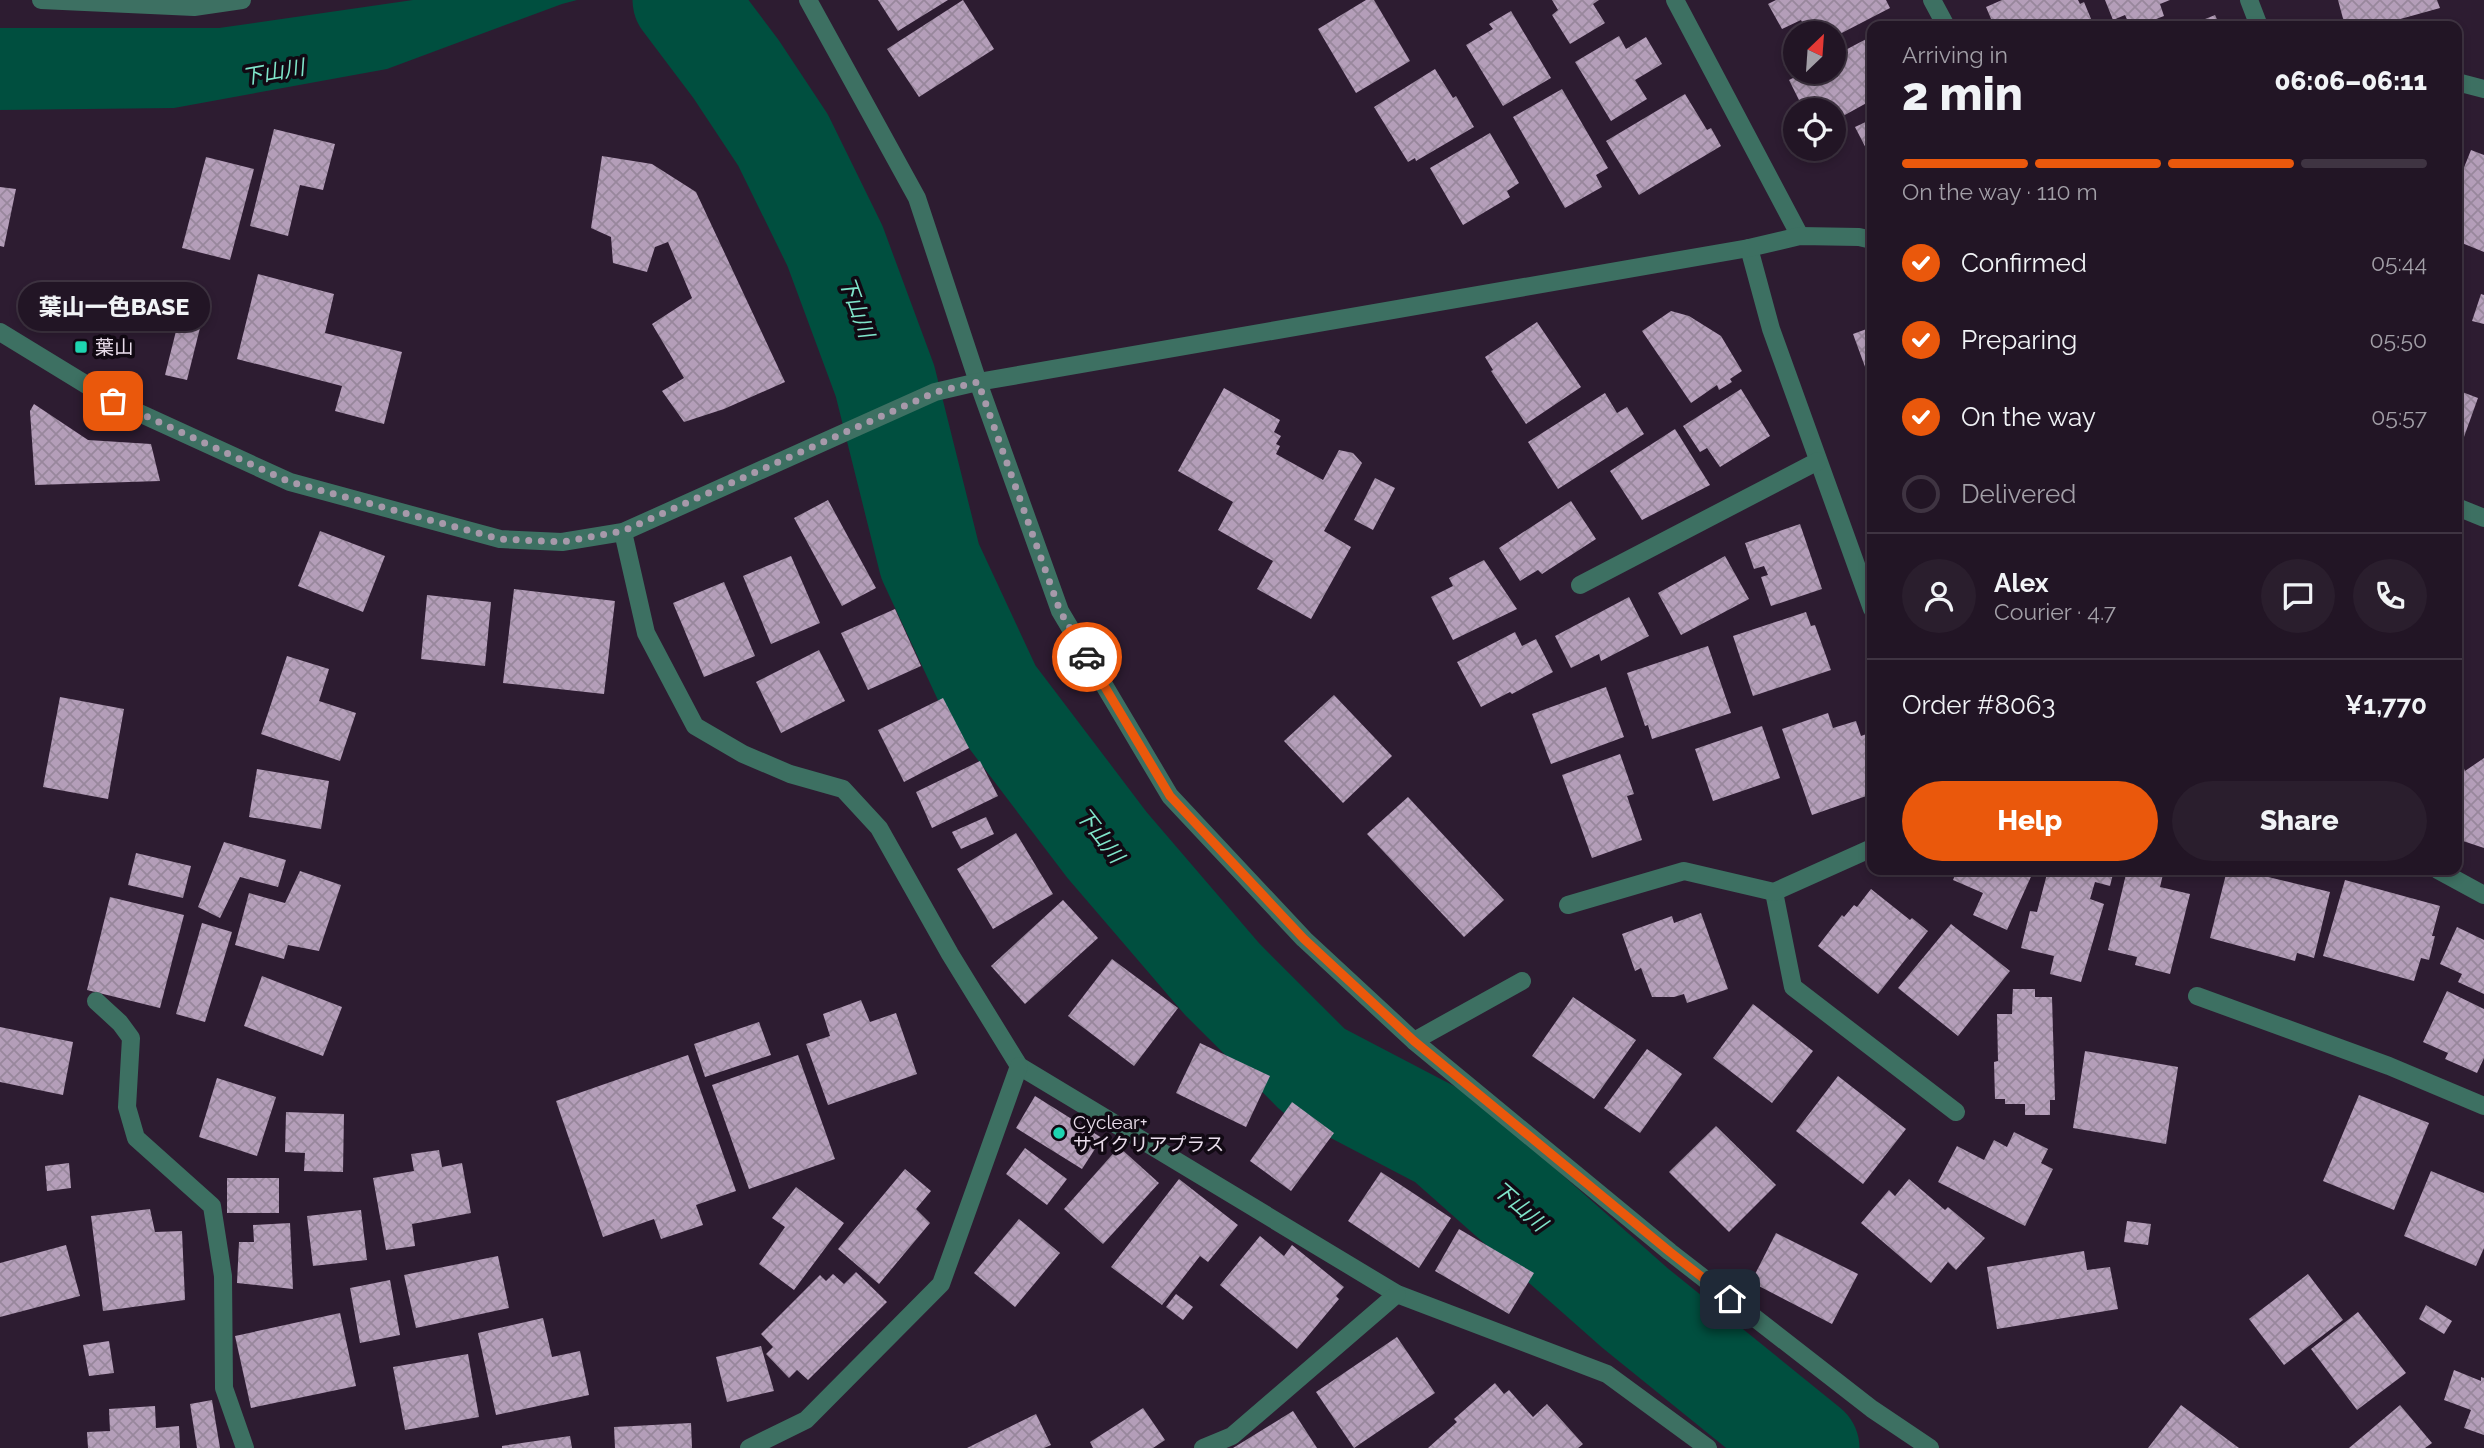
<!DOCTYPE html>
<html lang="en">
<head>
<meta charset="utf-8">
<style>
	:root { --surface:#221525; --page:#2a1e2d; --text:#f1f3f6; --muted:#a29fa7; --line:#3f3442; --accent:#ea580c }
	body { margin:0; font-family:Raleway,"Noto Sans JP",sans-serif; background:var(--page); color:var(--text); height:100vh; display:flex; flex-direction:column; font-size:26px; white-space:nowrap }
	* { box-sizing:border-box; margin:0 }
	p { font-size:23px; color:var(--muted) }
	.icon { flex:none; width:38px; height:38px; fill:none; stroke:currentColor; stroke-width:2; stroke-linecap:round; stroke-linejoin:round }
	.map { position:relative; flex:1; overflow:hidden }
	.side { position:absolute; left:1867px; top:21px; width:595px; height:854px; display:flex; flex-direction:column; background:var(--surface); border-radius:14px; box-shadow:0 4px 10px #0003,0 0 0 2px var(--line) }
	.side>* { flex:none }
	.needle { width:46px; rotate:25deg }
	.tools { position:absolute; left:1783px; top:21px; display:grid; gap:14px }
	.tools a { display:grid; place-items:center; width:63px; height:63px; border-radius:50%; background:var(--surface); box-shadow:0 4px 10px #0003,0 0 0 2px var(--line); font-size:35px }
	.pin { position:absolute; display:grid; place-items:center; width:60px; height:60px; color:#fff; margin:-30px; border-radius:14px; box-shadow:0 4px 10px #0006 }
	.courier { position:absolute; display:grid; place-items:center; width:70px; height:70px; margin:-35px; border:5px solid #ea580c; border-radius:50%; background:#fff; color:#222; box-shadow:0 2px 9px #0007 }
	.bubble { position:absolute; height:49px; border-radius:24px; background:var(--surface); box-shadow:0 4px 10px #0003,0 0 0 2px var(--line); font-size:23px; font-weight:800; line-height:49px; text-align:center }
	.overview em { font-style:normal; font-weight:800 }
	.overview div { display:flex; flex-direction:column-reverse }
	.overview { display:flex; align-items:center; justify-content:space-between; height:119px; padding:0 35px }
	h1 { font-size:46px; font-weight:800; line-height:52px }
	.bar { display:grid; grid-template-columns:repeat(4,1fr); gap:10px 7px; align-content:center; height:84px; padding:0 35px }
	.bar i { height:9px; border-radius:5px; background:var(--line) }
	.bar .current { background:var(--accent) }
	.bar p { grid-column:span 4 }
	.line { display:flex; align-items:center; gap:18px; padding:0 35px; border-top:2px solid var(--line) }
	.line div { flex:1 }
	.round { display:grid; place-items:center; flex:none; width:74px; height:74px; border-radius:37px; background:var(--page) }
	ol { padding:0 35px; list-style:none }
	li { display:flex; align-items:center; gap:21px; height:77px }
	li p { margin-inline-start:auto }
	li .icon { padding:7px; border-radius:50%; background:var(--accent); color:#fff; stroke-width:4 }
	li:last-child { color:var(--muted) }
	li i { width:38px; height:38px; border:4px solid var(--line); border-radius:50% }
	.action { display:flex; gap:14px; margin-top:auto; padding:14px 35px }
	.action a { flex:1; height:80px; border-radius:42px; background:var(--accent); color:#fff; font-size:28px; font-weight:800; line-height:80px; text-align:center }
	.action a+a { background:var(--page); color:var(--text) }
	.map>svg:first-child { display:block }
</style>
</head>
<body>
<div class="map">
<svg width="2484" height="1448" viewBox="0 0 2484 1448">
	<defs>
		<pattern id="building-cross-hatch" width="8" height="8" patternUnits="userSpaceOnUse" patternTransform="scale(1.75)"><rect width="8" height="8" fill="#b49eb9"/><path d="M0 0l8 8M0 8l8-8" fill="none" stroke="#98879c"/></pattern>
	</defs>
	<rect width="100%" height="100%" fill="#2d1c31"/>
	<!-- water -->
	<polygon fill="#004f3f" points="413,0 577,0 562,4 387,69 174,108 0,110 0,28 219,28"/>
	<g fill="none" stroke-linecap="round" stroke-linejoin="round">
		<!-- river -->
		<polyline stroke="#004f3f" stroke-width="103" points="684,0 736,69 783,140 835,246 885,381 930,561 991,692 1107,845 1222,979 1314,1071 1444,1139 1635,1308 1808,1448"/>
	</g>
	<!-- building -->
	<g fill="url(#building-cross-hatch)">
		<polygon points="878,0 948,0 898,31"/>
		<polygon points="963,0 994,49 919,97 887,49"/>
		<polygon points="1366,0 1374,0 1410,61 1356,93 1318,29"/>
		<polygon points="1552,0 1599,0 1593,4 1605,23 1570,44 1552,15 1558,10"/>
		<polygon points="1776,0 1886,0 1890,8 1834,37 1834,33 1808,33 1801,20 1782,29 1768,4"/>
		<polygon points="2002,0 2078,0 2080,4 2084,2 2094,26 1994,26 1986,7"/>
		<polygon points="2105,0 2170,0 2160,4 2164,16 2138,26 2130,26 2125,15 2113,20"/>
		<polygon points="2338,0 2437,0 2440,8 2375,26 2345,26"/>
		<polygon points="1511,11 1551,78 1503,106 1466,45 1493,29 1489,24"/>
		<polygon points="2215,15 2220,26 2188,26"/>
		<polygon points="1619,36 1626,49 1646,37 1662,64 1635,80 1647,99 1611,121 1575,62"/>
		<polygon points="1872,36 1872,89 1868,92 1872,100 1834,121 1834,110 1804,110 1789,80 1805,72 1834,72 1834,56"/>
		<polygon points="1435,69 1453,98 1456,96 1474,127 1416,161 1415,158 1408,162 1374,107"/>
		<polygon points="1562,89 1608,168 1596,175 1602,187 1565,208 1513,117"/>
		<polygon points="1685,94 1707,130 1711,128 1721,146 1639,195 1606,141"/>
		<polygon points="1872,119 1872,160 1855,127"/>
		<polygon points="274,129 335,144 323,190 300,185 288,236 250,226"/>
		<polygon points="1490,133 1519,183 1507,191 1510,197 1463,225 1430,168"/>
		<polygon points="2471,150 2484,155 2484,252 2457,241 2457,185"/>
		<polygon points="602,156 652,164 696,192 785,382 724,409 684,422 662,391 684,378 652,324 692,298 668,242 655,247 647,272 613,263 611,237 591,228"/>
		<polygon points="206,157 254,169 230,260 182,248"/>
		<polygon points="0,187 16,189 4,247 0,246"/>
		<polygon points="258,274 334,294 325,333 402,352 384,424 335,411 342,386 237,359"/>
		<polygon points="2481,294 2484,295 2484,324 2472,321"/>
		<polygon points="1671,311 1689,316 1721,336 1742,371 1730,379 1732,382 1719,390 1717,385 1691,403 1642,331"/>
		<polygon points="179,319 201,324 187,380 165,375"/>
		<polygon points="1537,322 1581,387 1526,424 1491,371 1493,370 1485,357"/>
		<polygon points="1872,327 1872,386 1853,334"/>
		<polygon points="1224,388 1280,420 1274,432 1281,436 1276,444 1280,446 1276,454 1323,480 1339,450 1353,453 1362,463 1324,531 1351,547 1311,619 1257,589 1273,561 1218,530 1233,502 1178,471"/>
		<polygon points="1741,389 1770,436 1720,467 1707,448 1700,452 1683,426"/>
		<polygon points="2457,390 2478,398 2460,448 2457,447"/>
		<polygon points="1605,393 1617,413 1627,407 1644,434 1558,489 1528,442"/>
		<polygon points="34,404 88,440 151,444 160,481 35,485 30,411"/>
		<polygon points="1675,429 1710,485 1642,520 1610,471"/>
		<polygon points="1375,478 1395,488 1373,530 1354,520"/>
		<polygon points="828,500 876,588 842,606 794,518"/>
		<polygon points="1571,501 1596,539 1542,574 1538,570 1520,581 1499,548"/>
		<polygon points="1800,524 1822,589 1771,606 1761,577 1768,575 1764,566 1754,569 1745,543"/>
		<polygon points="320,531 385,556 363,612 298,586"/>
		<polygon points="791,556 820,623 771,644 743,576"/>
		<polygon points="1725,556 1749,599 1681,635 1658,593"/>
		<polygon points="1484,560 1517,609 1453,640 1431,597 1453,586 1449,578"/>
		<polygon points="724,582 755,656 704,677 673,603"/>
		<polygon points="514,589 615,601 604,694 503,683"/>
		<polygon points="427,595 491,602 485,666 421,659"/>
		<polygon points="1629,597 1649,636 1601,661 1599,654 1571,668 1555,636"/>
		<polygon points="895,609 921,666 868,690 841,633"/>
		<polygon points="1806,612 1811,626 1815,625 1831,670 1753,696 1733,636"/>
		<polygon points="1515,632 1522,646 1536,639 1553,672 1512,694 1510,692 1481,707 1457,662"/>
		<polygon points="1708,646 1731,713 1652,739 1648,725 1645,726 1627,673"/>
		<polygon points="819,650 845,701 781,733 756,682"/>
		<polygon points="287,656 329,669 319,701 356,713 340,761 261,734"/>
		<polygon points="1606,687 1624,737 1551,764 1532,714"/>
		<polygon points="1334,695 1392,756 1343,803 1284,741"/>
		<polygon points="60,697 124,709 108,799 43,787"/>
		<polygon points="943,698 969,748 904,782 878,730"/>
		<polygon points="1828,713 1833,728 1856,721 1861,736 1872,732 1872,794 1812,815 1782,729"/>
		<polygon points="1762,726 1780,778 1713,801 1695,749"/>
		<polygon points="1620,754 1634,794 1627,796 1642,840 1592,858 1562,775"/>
		<polygon points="2484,758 2484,848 2457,839 2457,770 2463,766 2465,771"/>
		<polygon points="980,761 998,796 932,828 916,792"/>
		<polygon points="257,769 329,781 321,829 249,817"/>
		<polygon points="1408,797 1504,900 1464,937 1367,834"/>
		<polygon points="986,817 994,834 961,849 952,832"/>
		<polygon points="1016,833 1053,894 993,929 957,869"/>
		<polygon points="224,842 286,860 278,887 240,877 220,918 198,907"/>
		<polygon points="136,853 191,866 183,898 128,885"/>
		<polygon points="1957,870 2034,870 2007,930 1973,915 1983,893 1953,880"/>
		<polygon points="2048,870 2114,870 2110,886 2095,882 2090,899 2104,904 2081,982 2050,974 2054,956 2021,948 2030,911 2037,912"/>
		<polygon points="2127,870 2164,870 2160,887 2190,894 2170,974 2135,965 2137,957 2108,950"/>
		<polygon points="2227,870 2239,870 2330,892 2314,958 2297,953 2295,961 2210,938"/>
		<polygon points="300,871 341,885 319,951 288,945 284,959 235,945 249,893 285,903"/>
		<polygon points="2345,880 2440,906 2432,936 2435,936 2429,960 2421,958 2414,981 2323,956"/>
		<polygon points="1871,889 1910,920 1912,918 1928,931 1878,994 1818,946 1842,915 1844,917 1854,905 1857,907"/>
		<polygon points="110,897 184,915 160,1008 87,990"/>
		<polygon points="1063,900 1098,938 1025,1004 991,966"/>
		<polygon points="1701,913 1728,989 1687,1003 1684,994 1674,997 1652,997 1641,968 1635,971 1622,934 1672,916 1674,923"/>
		<polygon points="202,923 232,932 205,1022 176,1014"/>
		<polygon points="1951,924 2010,971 1958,1036 1898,988"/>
		<polygon points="2457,927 2484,940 2484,994 2458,982 2462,974 2440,964"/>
		<polygon points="1112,959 1178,1008 1134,1066 1068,1016"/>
		<polygon points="262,976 342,1007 323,1056 244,1026"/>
		<polygon points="2013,989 2035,989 2035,997 2052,997 2055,1100 2050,1100 2050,1115 2025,1115 2025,1104 2005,1104 2005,1099 1995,1099 1994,1062 1998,1061 1997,1014 2012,1014"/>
		<polygon points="2447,991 2484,1009 2484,1058 2477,1073 2445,1059 2448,1053 2423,1042"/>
		<polygon points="1573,997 1636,1040 1594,1099 1532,1056"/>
		<polygon points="861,1000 870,1022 896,1013 917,1074 828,1105 806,1044 830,1036 823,1014"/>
		<polygon points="1753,1004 1813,1051 1772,1103 1713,1058"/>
		<polygon points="759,1022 771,1055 705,1077 694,1044"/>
		<polygon points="0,1027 73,1042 63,1095 0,1082"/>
		<polygon points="1200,1043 1270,1076 1246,1127 1176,1093"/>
		<polygon points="1647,1049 1682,1074 1640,1133 1604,1108"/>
		<polygon points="2085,1051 2178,1067 2166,1144 2073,1128"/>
		<polygon points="688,1055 736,1191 696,1205 703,1225 661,1239 654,1219 603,1237 556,1101"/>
		<polygon points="798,1055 835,1159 749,1189 712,1085"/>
		<polygon points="1838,1076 1906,1129 1863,1184 1796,1131"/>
		<polygon points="217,1078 276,1097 257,1156 199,1137"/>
		<polygon points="2359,1095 2429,1123 2394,1210 2323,1181"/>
		<polygon points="1035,1096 1102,1138 1082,1169 1016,1128"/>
		<polygon points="1292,1102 1334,1133 1291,1191 1250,1161"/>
		<polygon points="286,1112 344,1114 343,1172 304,1171 305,1153 285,1152"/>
		<polygon points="1716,1126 1776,1185 1729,1232 1669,1172"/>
		<polygon points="2014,1132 2048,1149 2041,1163 2053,1169 2025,1226 1938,1182 1957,1146 1984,1160 1994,1140 2007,1147"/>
		<polygon points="1119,1147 1159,1183 1103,1244 1064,1209"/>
		<polygon points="1025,1148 1067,1179 1047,1205 1006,1174"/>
		<polygon points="439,1150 442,1167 462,1163 471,1213 412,1224 415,1246 386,1250 373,1178 414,1171 411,1154"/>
		<polygon points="69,1163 71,1188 47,1191 45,1166"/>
		<polygon points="905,1169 931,1191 916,1209 930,1223 879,1284 838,1249"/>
		<polygon points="2431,1171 2484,1193 2484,1248 2476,1266 2404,1236"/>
		<polygon points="1381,1172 1451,1218 1419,1268 1348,1221"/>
		<rect x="227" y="1178" width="52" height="35"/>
		<polygon points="1179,1179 1238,1225 1208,1262 1200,1256 1162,1305 1111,1267"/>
		<polygon points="1909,1179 1945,1210 1948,1207 1985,1238 1956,1270 1948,1262 1931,1283 1861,1223 1889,1190 1895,1196"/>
		<polygon points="796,1187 844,1223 794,1290 759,1264 785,1227 772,1218"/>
		<polygon points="150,1209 155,1232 182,1231 185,1300 103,1311 91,1216"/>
		<polygon points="361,1210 367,1260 313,1266 307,1216"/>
		<polygon points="1019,1219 1060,1253 1015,1307 974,1273"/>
		<polygon points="2127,1221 2151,1224 2148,1245 2124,1242"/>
		<polygon points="290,1223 293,1289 237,1283 239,1242 254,1242 253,1225"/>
		<polygon points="1459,1229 1534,1273 1509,1314 1435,1271"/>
		<polygon points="1776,1233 1858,1274 1832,1324 1751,1282"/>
		<polygon points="1260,1236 1284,1256 1292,1245 1344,1287 1336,1296 1339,1299 1297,1349 1220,1285"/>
		<polygon points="66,1245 80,1296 0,1317 0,1263"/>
		<polygon points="2084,1251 2087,1270 2110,1267 2118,1309 1997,1329 1987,1267"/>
		<polygon points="498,1256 509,1308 416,1328 404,1275"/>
		<polygon points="856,1272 887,1302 808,1380 797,1370 789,1378 766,1354 773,1347 761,1334 820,1275 826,1281 833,1274 844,1284"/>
		<polygon points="2308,1274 2343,1320 2284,1365 2249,1319"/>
		<polygon points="390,1280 400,1335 360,1343 350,1288"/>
		<polygon points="1176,1294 1193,1307 1183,1320 1166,1307"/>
		<polygon points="2426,1305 2452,1321 2444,1334 2419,1319"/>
		<polygon points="2358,1312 2406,1373 2357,1410 2311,1349"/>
		<polygon points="340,1313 356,1386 251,1408 235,1336"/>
		<polygon points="543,1318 552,1357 580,1351 589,1395 496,1415 478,1333"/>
		<polygon points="1397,1337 1435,1393 1354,1448 1316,1392"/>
		<polygon points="109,1341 114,1373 89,1376 83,1345"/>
		<polygon points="761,1346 774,1391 727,1402 716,1357"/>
		<polygon points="468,1354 479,1417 405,1430 393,1367"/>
		<polygon points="2454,1370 2481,1381 2481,1377 2484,1378 2484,1435 2464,1428 2471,1410 2444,1400"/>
		<polygon points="1495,1383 1504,1394 1509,1390 1533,1417 1547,1404 1583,1444 1578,1448 1428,1448 1457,1422 1454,1419"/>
		<polygon points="212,1400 220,1448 197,1448 190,1404"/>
		<polygon points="2181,1405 2239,1448 2148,1448"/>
		<polygon points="2400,1405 2432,1443 2425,1448 2349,1448"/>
		<polygon points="155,1406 156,1428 179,1426 180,1448 88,1448 87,1432 110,1431 109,1409"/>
		<polygon points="1143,1408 1165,1440 1153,1448 1093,1448 1090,1442"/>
		<polygon points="1293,1411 1317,1448 1233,1448"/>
		<polygon points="1036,1414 1051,1445 1044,1448 967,1448"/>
		<polygon points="691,1423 692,1448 615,1448 614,1427"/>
		<polygon points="570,1436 572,1448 502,1448 502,1446"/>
	</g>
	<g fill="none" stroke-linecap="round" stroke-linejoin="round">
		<!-- minor -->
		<g stroke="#3d7062" stroke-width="18">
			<polyline points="41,0 194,7 242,0"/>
			<polyline points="808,0 917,198 978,382 1060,611 1170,796 1304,939 1414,1041 1670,1252 1872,1409 1930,1448"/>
			<polyline points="1675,0 1800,236"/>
			<polyline points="1932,0 1946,26"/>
			<polyline points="2249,0 2259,26"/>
			<polyline points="2457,82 2484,89"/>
			<polyline points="1749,248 1771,329 1872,609"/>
			<polyline points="0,332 113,401 290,482 500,539 562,542 623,532 935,392 978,382 1749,248 1800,236 1859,237 1872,240"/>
			<polyline points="2457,507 2484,518"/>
			<polyline points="623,532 646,633 695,726 743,754 790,774 843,789 879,828 950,954 1019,1066 1397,1294 1607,1374 1708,1448"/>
			<polyline points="1580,585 1818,461"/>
			<polyline points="2438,870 2484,895"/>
			<polyline points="1774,892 1793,987 1956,1112"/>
			<polyline points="1568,905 1684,871 1774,892 1872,848"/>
			<polyline points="2197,996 2389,1066 2484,1106"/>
			<polyline points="96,1001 120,1023 131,1038 127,1107 136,1138 212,1206 223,1276 224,1388 245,1448"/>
			<polyline points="1414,1041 1522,981"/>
			<polyline points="749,1448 806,1420 941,1284 1019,1066"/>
			<polyline points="1203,1448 1232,1436 1397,1294"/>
		</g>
	</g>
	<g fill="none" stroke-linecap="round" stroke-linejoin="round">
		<!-- done -->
		<polyline stroke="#a799aa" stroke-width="7" stroke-dasharray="0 12.6" points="113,401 290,482 500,539 562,542 623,531 936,392 978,382 1060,611 1087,657"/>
		<!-- route -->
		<polyline stroke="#ea580c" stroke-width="9" points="1087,657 1170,796 1304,939 1414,1041 1670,1252 1730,1299"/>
	</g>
	<!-- markers -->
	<g fill="#1ed5b1" stroke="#110913" stroke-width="2.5">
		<rect x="74" y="340" width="14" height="14" rx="3.5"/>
		<circle cx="1059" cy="1133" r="7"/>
	</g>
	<g text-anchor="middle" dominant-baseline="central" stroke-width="7" stroke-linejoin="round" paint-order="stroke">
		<!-- poi labels -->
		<g font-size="19" fill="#e9ddeb" stroke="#110913" text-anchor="start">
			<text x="95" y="347">葉山</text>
			<text x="1073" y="1122">Cyclear+<tspan x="1073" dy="22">サイクリアプラス</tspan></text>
		</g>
		<!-- water labels -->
		<g font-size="21" font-style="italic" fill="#7fe4c9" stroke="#110913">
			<text transform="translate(273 72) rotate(-10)">下山川</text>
			<text transform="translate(857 307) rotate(70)">下山川</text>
			<text transform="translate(1100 835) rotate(52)">下山川</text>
			<text transform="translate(1520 1206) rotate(41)">下山川</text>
		</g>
	</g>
</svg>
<div class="tools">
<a><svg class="needle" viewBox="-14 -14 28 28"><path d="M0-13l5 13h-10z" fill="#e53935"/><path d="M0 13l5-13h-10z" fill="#a29fa7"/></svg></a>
<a><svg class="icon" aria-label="locate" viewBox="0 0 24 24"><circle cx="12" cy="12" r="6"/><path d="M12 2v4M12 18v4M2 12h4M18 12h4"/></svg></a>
</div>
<div class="pin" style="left:113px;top:401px;background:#ea580c"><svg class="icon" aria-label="bag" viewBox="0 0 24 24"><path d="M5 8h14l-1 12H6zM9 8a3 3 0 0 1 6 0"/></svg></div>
<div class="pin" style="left:1730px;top:1299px;background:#1f2937"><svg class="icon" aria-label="home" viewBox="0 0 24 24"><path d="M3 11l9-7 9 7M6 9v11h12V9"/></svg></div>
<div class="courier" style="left:1087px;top:657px"><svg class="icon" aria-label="car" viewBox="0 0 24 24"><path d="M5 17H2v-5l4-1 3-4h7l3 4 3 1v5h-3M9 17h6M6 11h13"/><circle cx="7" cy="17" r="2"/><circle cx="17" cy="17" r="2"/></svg></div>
<div class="bubble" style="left:18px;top:282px;width:192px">葉山一色BASE</div>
<section class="side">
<div class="overview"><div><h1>2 min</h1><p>Arriving in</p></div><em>06:06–06:11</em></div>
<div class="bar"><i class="current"></i><i class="current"></i><i class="current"></i><i></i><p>On the way · 110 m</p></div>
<ol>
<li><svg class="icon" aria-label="check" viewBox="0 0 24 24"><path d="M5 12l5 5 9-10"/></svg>Confirmed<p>05:44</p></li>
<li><svg class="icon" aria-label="check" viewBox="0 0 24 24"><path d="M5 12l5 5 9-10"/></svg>Preparing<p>05:50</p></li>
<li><svg class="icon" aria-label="check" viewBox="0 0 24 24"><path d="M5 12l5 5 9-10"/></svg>On the way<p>05:57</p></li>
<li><i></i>Delivered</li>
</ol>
<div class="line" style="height:126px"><a class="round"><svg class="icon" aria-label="person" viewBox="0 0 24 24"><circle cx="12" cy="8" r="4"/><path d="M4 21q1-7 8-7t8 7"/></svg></a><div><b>Alex</b><p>Courier · 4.7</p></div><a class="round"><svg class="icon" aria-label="chat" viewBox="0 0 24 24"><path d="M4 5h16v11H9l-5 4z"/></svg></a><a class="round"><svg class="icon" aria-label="phone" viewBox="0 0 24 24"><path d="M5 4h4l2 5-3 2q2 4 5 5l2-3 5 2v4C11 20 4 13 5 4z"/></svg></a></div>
<div class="line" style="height:91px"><div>Order #8063</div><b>¥1,770</b></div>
<div class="action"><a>Help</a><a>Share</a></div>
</section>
</div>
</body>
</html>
